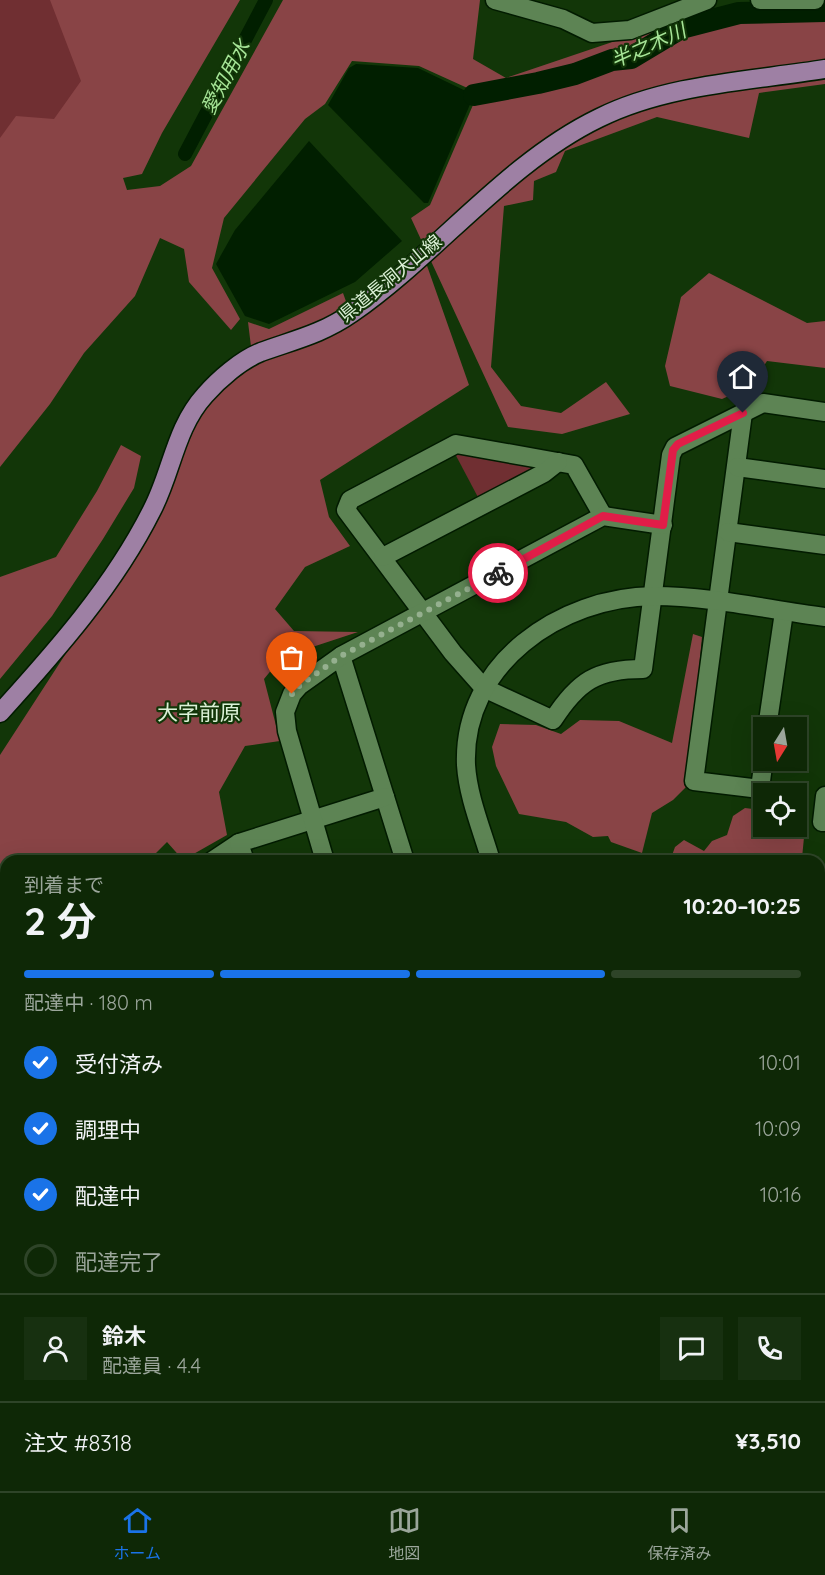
<!DOCTYPE html>
<html lang="ja">
<head>
<meta charset="utf-8">
<style>
	:root { --surface:#0e2806; --page:#173010; --text:#f1f3f6; --muted:#9ba69b; --line:#2e4428; --accent:#1a73e8 }
	body { margin:0; font-family:Quicksand,"Noto Sans JP",sans-serif; background:var(--page); color:var(--text); height:100vh; display:flex; flex-direction:column; font-size:22px; white-space:nowrap }
	* { box-sizing:border-box; margin:0 }
	p { font-size:20px; color:var(--muted) }
	.icon { flex:none; width:33px; height:33px; fill:none; stroke:currentColor; stroke-width:2; stroke-linecap:round; stroke-linejoin:round }
	.map { position:relative; flex:1; overflow:hidden }
	.panel { position:absolute; left:0px; top:855px; width:825px; height:636px; display:flex; flex-direction:column; background:var(--surface); border-radius:18px 18px 0 0; box-shadow:0 6px 24px #0002,0 0 0 2px var(--line) }
	.panel>* { flex:none }
	.needle { width:39px; rotate:191deg }
	.buttons { position:absolute; left:753px; top:717px; display:grid; gap:12px }
	.buttons a { display:grid; place-items:center; width:54px; height:54px; border-radius:0px; background:var(--surface); box-shadow:0 6px 24px #0002,0 0 0 2px var(--line); font-size:30px }
	.pin { position:absolute; display:grid; place-items:center; width:51px; height:51px; color:#fff; margin:-62px -26px; border-radius:50% 50% 50% 0; rotate:-45deg; box-shadow:0 0 6px #0007 }
	.pin .icon { rotate:45deg }
	.courier { position:absolute; display:grid; place-items:center; width:60px; height:60px; margin:-30px; border:4px solid #e11d48; border-radius:50%; background:#fff; color:#222; box-shadow:0 2px 8px #0007 }
	.headline em { font-style:normal; font-weight:700 }
	.headline div { display:flex; flex-direction:column-reverse }
	.headline { display:flex; align-items:center; justify-content:space-between; height:102px; padding:0 24px }
	h1 { font-size:39px; font-weight:700; line-height:45px }
	.bar { display:grid; grid-template-columns:repeat(4,1fr); gap:9px 6px; align-content:center; height:72px; padding:0 24px }
	.bar i { height:8px; border-radius:4px; background:var(--line) }
	.bar .on { background:var(--accent) }
	.bar p { grid-column:span 4 }
	.line { display:flex; align-items:center; gap:15px; padding:0 24px; border-top:2px solid var(--line) }
	.line div { flex:1 }
	.round { display:grid; place-items:center; flex:none; width:63px; height:63px; border-radius:0px; background:var(--page) }
	ol { padding:0 24px; list-style:none }
	li { display:flex; align-items:center; gap:18px; height:66px }
	li p { margin-inline-start:auto }
	li .icon { padding:6px; border-radius:50%; background:var(--accent); color:#fff; stroke-width:4 }
	li:last-child { color:var(--muted) }
	li i { width:33px; height:33px; border:3px solid var(--line); border-radius:50% }
	.menu { display:flex; justify-content:space-around; align-items:center; height:84px; border-top:2px solid var(--line); background:var(--surface); font-size:16px; color:var(--muted) }
	.menu a { display:grid; justify-items:center; gap:3px }
	.menu .on { color:var(--accent) }
	.map>svg:first-child { display:block }
</style>
</head>
<body>
<div class="map">
<svg width="825" height="1491" viewBox="0 0 825 1491">
	<rect width="100%" height="100%" fill="#123608"/>
	<!-- green -->
	<g fill="#702f32">
		<polygon points="0,0 88,0 106,34 0,386"/>
		<polygon points="453,450 548,463 480,501"/>
		<polygon points="825,1159 825,1212 819,1216 819,1161"/>
	</g>
	<!-- forest -->
	<g fill="#894446">
		<polygon points="50,0 240,0 162,133 142,174 123,178 127,190 160,186 191,166 283,0 480,0 473,59 506,78 639,33 729,9 825,5 825,84 759,93 749,138 657,117 565,151 556,172 534,181 533,200 504,206 491,367 521,406 561,413 606,382 630,414 562,434 508,427 411,218 430,205 476,98 474,91 419,66 352,61 325,104 305,119 224,218 212,268 240,319 231,330 189,282 184,249 160,238 135,296 84,353 50,404 0,467 0,138 16,116 54,119 81,81"/>
		<polygon points="425,260 469,385 320,480 329,517 350,546 305,567 275,609 294,631 358,632 282,657 264,679 280,741 245,746 219,792 227,835 183,860 167,842 148,861 6,861 6,1485 582,1485 579,1491 0,1491 0,755 159,510 205,404 253,363 248,322 269,329 343,293 353,321"/>
		<polygon points="709,273 807,323 825,321 825,368 767,361 751,386 722,399 670,386 665,366 681,297"/>
		<polygon points="121,445 141,456 134,488 103,539 52,616 0,679 0,577 56,557 97,491"/>
		<polygon points="693,634 702,637 688,785 673,800 652,813 642,853 611,842 608,836 593,837 566,822 519,814 496,766 492,747 500,724 536,725 561,734 580,720 619,721 672,743"/>
		<polygon points="763,807 764,826 796,826 797,818 805,827 802,858 796,861 670,861 675,847 684,840 704,851 712,841 727,835 733,816 745,808 761,810"/>
	</g>
	<!-- water -->
	<g fill="#011f00">
		<polygon points="356,64 418,68 474,95 428,203 424,203 328,105 349,68"/>
		<polygon points="309,141 402,241 355,282 269,324 245,316 216,264 235,230"/>
	</g>
	<g fill="none" stroke-linecap="round" stroke-linejoin="round">
		<!-- canal -->
		<g stroke="#011f00" stroke-width="14">
			<polyline points="185,154 266,0"/>
			<polyline points="614,860 615,861"/>
			<polyline points="819,962 825,969"/>
		</g>
		<!-- river -->
		<polyline stroke="#011f00" stroke-width="22" points="474,95 538,83 575,74 612,60 631,58 681,28 739,13 825,11"/>
		<!-- minor casing -->
		<g stroke="#021b00" stroke-width="21">
			<g id="minor">
				<polyline points="495,0 563,19 592,33 630,30 707,0"/>
				<polyline points="760,0 815,0"/>
				<polyline points="743,413 694,781 760,789 764,758"/>
				<polyline points="737,467 825,479"/>
				<path d="M603 516 574 465 456 444 350 500 346 510 453 653 484 688 553 720C578 681 597 669 643 669L671 455 675 447 763 403 825 412"/>
				<polyline points="728,532 825,545"/>
				<polyline points="383,557 544,473 558,462"/>
				<polyline points="341,656 405,861"/>
				<polyline points="767,728 784,612"/>
				<polyline points="825,796 822,822 825,822"/>
				<polyline points="212,861 239,843"/>
				<polyline points="245,861 239,843 385,797"/>
				<polyline points="325,861 287,731 285,712 292,694 299,686 341,656 603,516 663,525"/>
				<path d="M491 861C482 830 468 797 466 765 462 664 560 597 654 596 711 596 769 610 825 617"/>
				<polyline points="819,1093 825,1113"/>
				<polyline points="819,1154 825,1153"/>
				<polyline points="819,1224 825,1222"/>
				<polyline points="819,1292 825,1290"/>
				<polyline points="819,1360 825,1359"/>
				<polyline points="819,1429 825,1427"/>
				<polyline points="684,1485 686,1491"/>
				<polyline points="760,1485 762,1491"/>
				<polyline points="600,1491 602,1485"/>
			</g>
		</g>
		<!-- major casing -->
		<g stroke="#021b00" stroke-width="21">
			<path id="major" d="M0 713C56 651 114 586 152 510 172 472 175 428 205 395 219 379 241 360 261 352 294 340 322 334 352 313 436 255 506 163 599 118 667 84 751 81 825 69"/>
		</g>
		<!-- minor -->
		<use href="#minor" stroke="#5d8454" stroke-width="18"/>
		<!-- major -->
		<use href="#major" stroke="#9e80a4" stroke-width="18"/>
	</g>
	<g fill="none" stroke-linecap="round" stroke-linejoin="round">
		<!-- done -->
		<polyline stroke="#95b08f" stroke-width="6" stroke-dasharray="0 10.8" points="292,694 299,686 341,656 498,573"/>
		<!-- route -->
		<polyline stroke="#e11d48" stroke-width="8" points="498,573 603,516 663,525 673,450 678,444 743,413"/>
	</g>
	<g text-anchor="middle" dominant-baseline="central" stroke-width="4.5" stroke-linejoin="round" paint-order="stroke">
		<!-- street labels -->
		<g font-size="18" fill="#dcf1d7" stroke="#123608">
			<text transform="translate(390 278) rotate(-39)">県道長洞犬山線</text>
		</g>
		<!-- water labels -->
		<g font-size="20" font-style="italic" fill="#a6e597" stroke="#123608">
			<text transform="translate(648 45) rotate(-24)">半之木川</text>
			<text transform="translate(225 77) rotate(-62)">愛知用水</text>
		</g>
		<!-- quarter labels -->
		<g font-size="21" fill="#dcf1d7" stroke="#123608">
			<text x="199" y="712">大字前原</text>
		</g>
	</g>
</svg>
<div class="buttons">
<a><svg class="needle" viewBox="-14 -14 28 28"><path d="M0-13l5 13h-10z" fill="#e53935"/><path d="M0 13l5-13h-10z" fill="#9ba69b"/></svg></a>
<a><svg class="icon" aria-label="locate" viewBox="0 0 24 24"><circle cx="12" cy="12" r="6"/><path d="M12 2v4M12 18v4M2 12h4M18 12h4"/></svg></a>
</div>
<div class="pin" style="left:292px;top:694px;background:#ea580c"><svg class="icon" aria-label="bag" viewBox="0 0 24 24"><path d="M5 8h14l-1 12H6zM9 8a3 3 0 0 1 6 0"/></svg></div>
<div class="pin" style="left:743px;top:413px;background:#1f2937"><svg class="icon" aria-label="home" viewBox="0 0 24 24"><path d="M3 11l9-7 9 7M6 9v11h12V9"/></svg></div>
<div class="courier" style="left:498px;top:573px"><svg class="icon" aria-label="bike" viewBox="0 0 24 24"><circle cx="6" cy="16" r="4"/><circle cx="18" cy="16" r="4"/><path d="M6 16l4-8h5l3 8M10 8l3 8H6M13 5h3"/></svg></div>
<section class="panel">
<div class="headline"><div><h1>2 分</h1><p>到着まで</p></div><em>10:20–10:25</em></div>
<div class="bar"><i class="on"></i><i class="on"></i><i class="on"></i><i></i><p>配達中 · 180 m</p></div>
<ol>
<li><svg class="icon" aria-label="check" viewBox="0 0 24 24"><path d="M5 12l5 5 9-10"/></svg>受付済み<p>10:01</p></li>
<li><svg class="icon" aria-label="check" viewBox="0 0 24 24"><path d="M5 12l5 5 9-10"/></svg>調理中<p>10:09</p></li>
<li><svg class="icon" aria-label="check" viewBox="0 0 24 24"><path d="M5 12l5 5 9-10"/></svg>配達中<p>10:16</p></li>
<li><i></i>配達完了</li>
</ol>
<div class="line" style="height:108px"><a class="round"><svg class="icon" aria-label="person" viewBox="0 0 24 24"><circle cx="12" cy="8" r="4"/><path d="M4 21q1-7 8-7t8 7"/></svg></a><div><b>鈴木</b><p>配達員 · 4.4</p></div><a class="round"><svg class="icon" aria-label="chat" viewBox="0 0 24 24"><path d="M4 5h16v11H9l-5 4z"/></svg></a><a class="round"><svg class="icon" aria-label="phone" viewBox="0 0 24 24"><path d="M5 4h4l2 5-3 2q2 4 5 5l2-3 5 2v4C11 20 4 13 5 4z"/></svg></a></div>
<div class="line" style="height:78px"><div>注文 #8318</div><b>¥3,510</b></div>
</section>
</div>
<nav class="menu">
<a class="on"><svg class="icon" aria-label="home" viewBox="0 0 24 24"><path d="M3 11l9-7 9 7M6 9v11h12V9"/></svg>ホーム</a>
<a><svg class="icon" aria-label="map" viewBox="0 0 24 24"><path d="M3 6l6-2 6 2 6-2v14l-6 2-6-2-6 2zM9 4v14M15 6v14"/></svg>地図</a>
<a><svg class="icon" aria-label="saved" viewBox="0 0 24 24"><path d="M7 4h10v16l-5-4-5 4z"/></svg>保存済み</a>
</nav>
</body>
</html>
